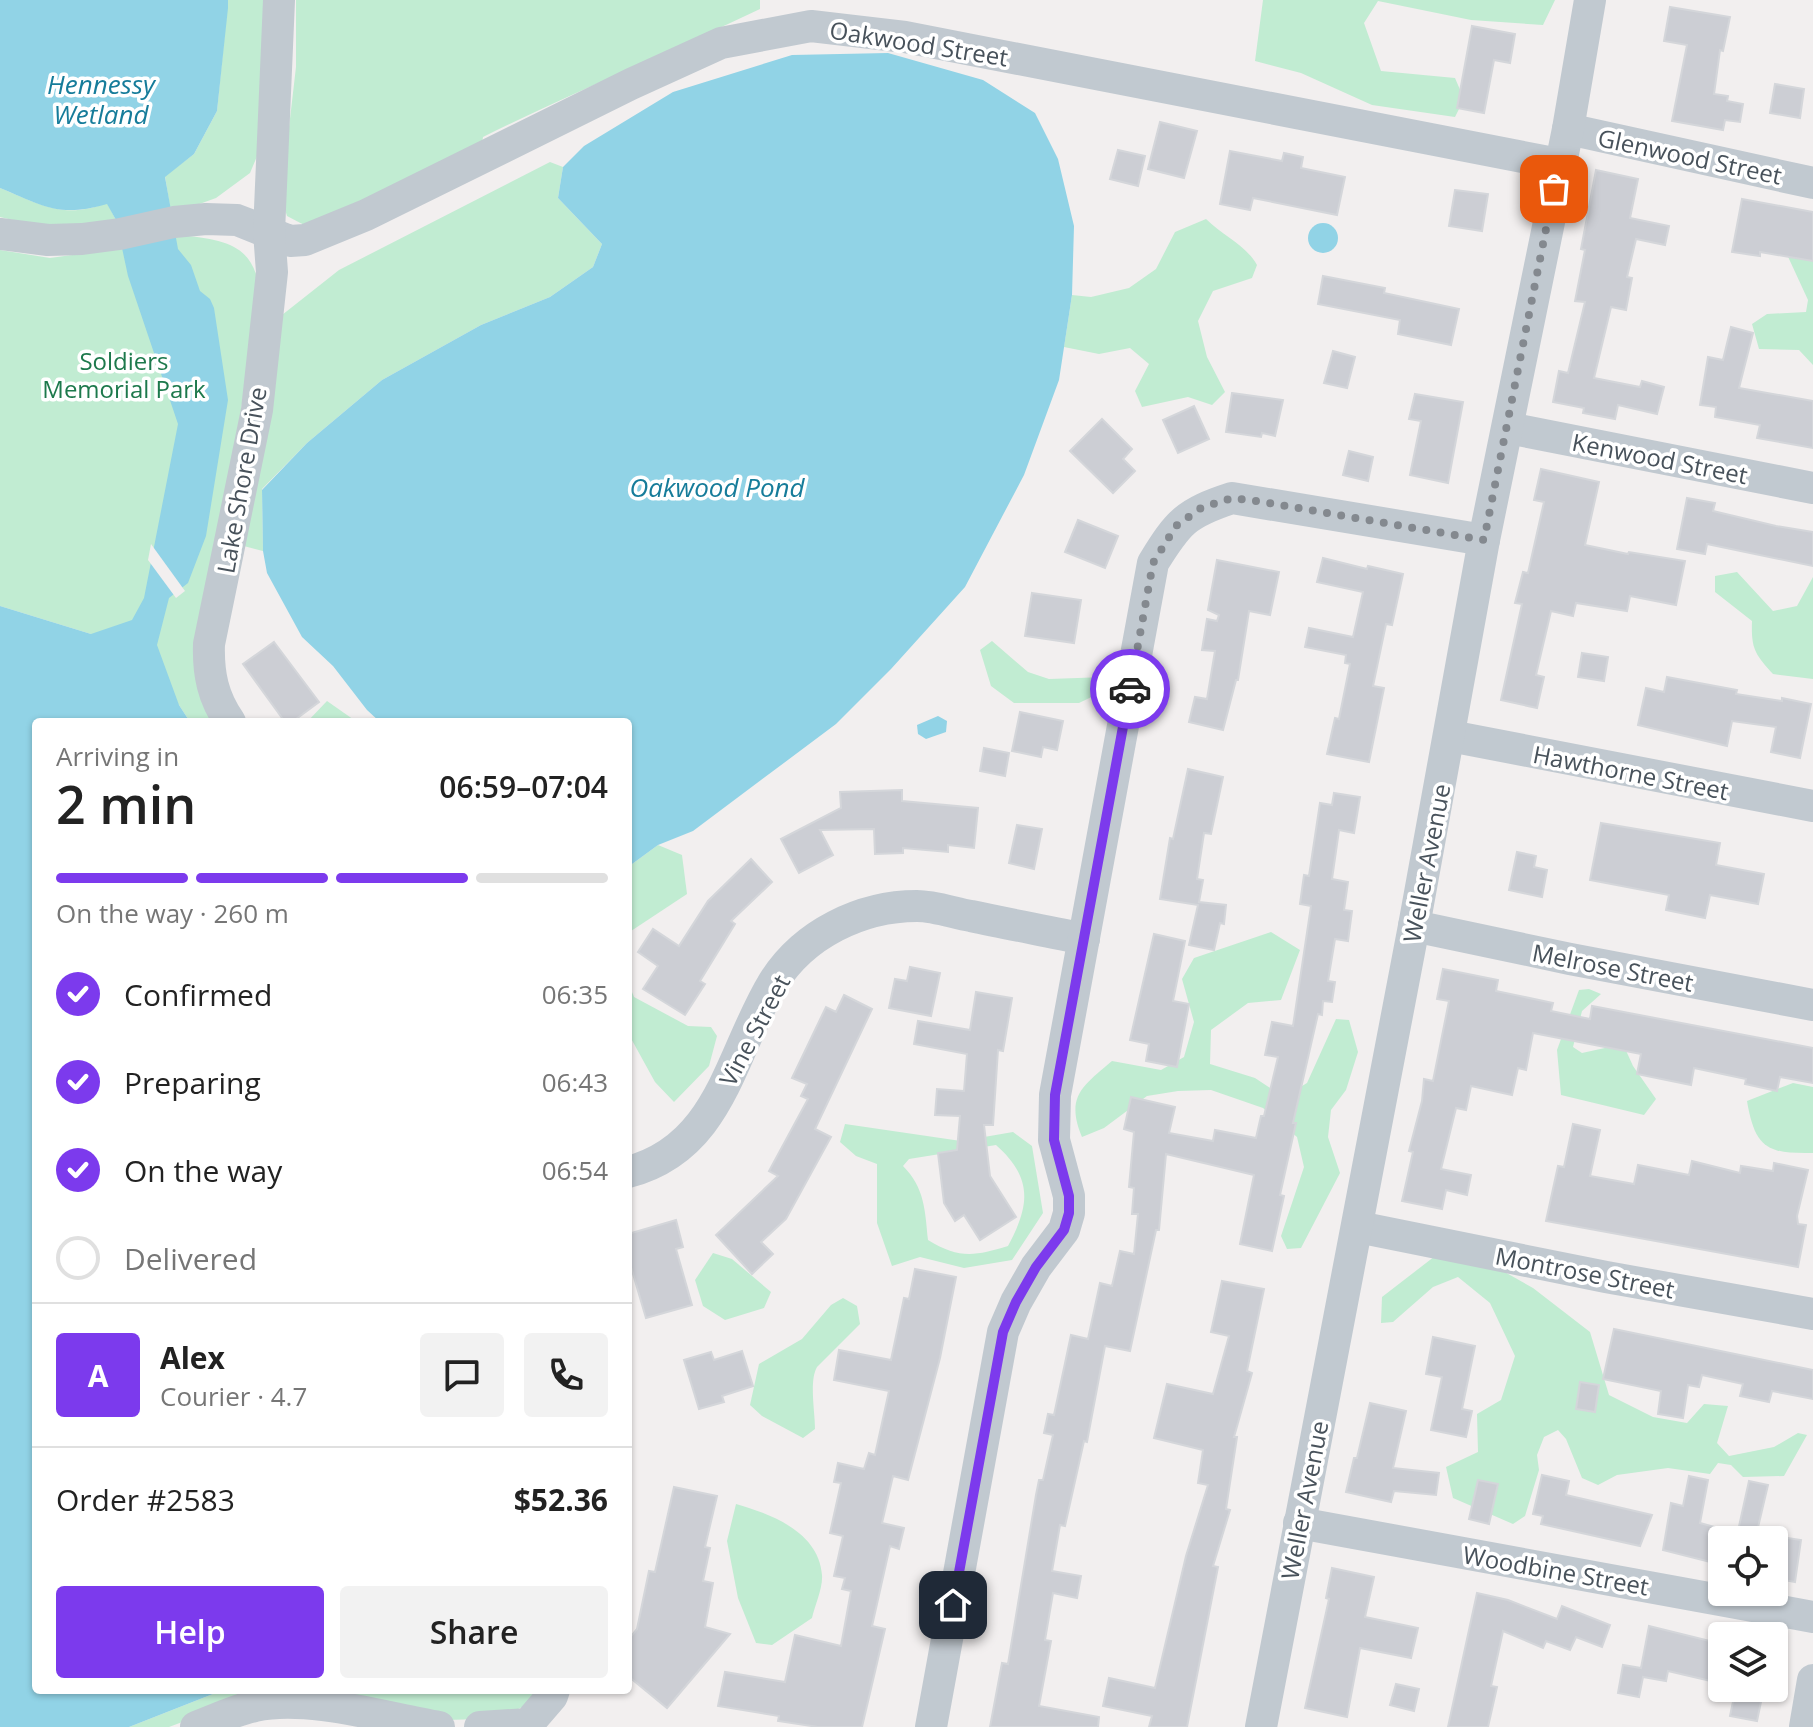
<!DOCTYPE html>
<html lang="en">
<head>
<meta charset="utf-8">
<style>
	:root { --surface:#fff; --page:#f2f2f2; --text:#222; --muted:#767676; --line:#e0e0e0; --accent:#7c3aed }
	body { margin:0; font-family:"Open Sans",sans-serif; background:var(--page); color:var(--text); height:100vh; display:flex; flex-direction:column; font-size:30px; white-space:nowrap }
	* { box-sizing:border-box; margin:0 }
	p { font-size:26px; color:var(--muted) }
	.icon { flex:none; width:44px; height:44px; fill:none; stroke:currentColor; stroke-width:2; stroke-linecap:round; stroke-linejoin:round }
	.map { position:relative; flex:1; overflow:hidden }
	.details { position:absolute; left:32px; top:718px; width:600px; height:976px; display:flex; flex-direction:column; background:var(--surface); border-radius:8px; box-shadow:0 2px 6px #0004 }
	.details>* { flex:none }
	.buttons { position:absolute; left:1708px; top:1526px; display:grid; gap:16px }
	.buttons a { display:grid; place-items:center; width:80px; height:80px; border-radius:8px; background:var(--surface); box-shadow:0 2px 6px #0004; font-size:40px }
	.pin { position:absolute; display:grid; place-items:center; width:68px; height:68px; color:#fff; margin:-34px; border-radius:16px; box-shadow:0 4px 12px #0006 }
	.courier { position:absolute; display:grid; place-items:center; width:80px; height:80px; margin:-40px; border:6px solid #7c3aed; border-radius:50%; background:#fff; color:#222; box-shadow:0 2px 10px #0007 }
	.summary em { font-style:normal; font-weight:600 }
	.summary div { display:flex; flex-direction:column-reverse }
	.summary { display:flex; align-items:center; justify-content:space-between; height:136px; padding:0 24px }
	h1 { font-size:52px; font-weight:600; line-height:60px }
	.bar { display:grid; grid-template-columns:repeat(4,1fr); gap:12px 8px; align-content:center; height:96px; padding:0 24px }
	.bar i { height:10px; border-radius:6px; background:var(--line) }
	.bar .on { background:var(--accent) }
	.bar p { grid-column:span 4 }
	.line { display:flex; align-items:center; gap:20px; padding:0 24px; border-top:2px solid var(--line) }
	.line div { flex:1 }
	.round { display:grid; place-items:center; flex:none; width:84px; height:84px; border-radius:8px; background:var(--page) }
	ol { padding:0 24px; list-style:none }
	li { display:flex; align-items:center; gap:24px; height:88px }
	li p { margin-inline-start:auto }
	li .icon { padding:8px; border-radius:50%; background:var(--accent); color:#fff; stroke-width:4 }
	li:last-child { color:var(--muted) }
	li i { width:44px; height:44px; border:4px solid var(--line); border-radius:50% }
	.action { display:flex; gap:16px; margin-top:auto; padding:16px 24px }
	.action a { flex:1; height:92px; border-radius:8px; background:var(--accent); color:#fff; font-size:32px; font-weight:600; line-height:92px; text-align:center }
	.action a+a { background:var(--page); color:var(--text) }
	.map>svg:first-child { display:block }
</style>
</head>
<body>
<div class="map">
<svg width="1813" height="1727" viewBox="0 0 1813 1727">
	<rect width="100%" height="100%" fill="#f2efef"/>
	<!-- green -->
	<g fill="#c1ecd2" fill-rule="evenodd">
		<polygon points="228,0 267,0 258,154 250,173 216,198 180,211 170,207 165,176 194,154 217,111"/>
		<path d="M296 0H760V9C668 53 574 92 483 137L482 143 308 227 287 216 281 196 296 67Z"/>
		<polygon points="1263,0 1555,0 1543,25 1471,20 1378,1 1364,23 1381,71 1455,78 1464,99 1455,117 1372,105 1301,73 1255,61"/>
		<polygon points="550,162 563,167 558,198 602,244 593,267 550,297 481,325 382,380 307,443 262,489 263,551 240,545 282,315 339,270"/>
		<path d="M0 188C40 204 63 220 107 203L116 220C77 232 39 227 0 217Z"/>
		<path d="M1206 219C1223 236 1246 245 1257 265L1252 278 1213 291 1198 321 1207 357 1225 392 1212 405 1188 397 1142 407 1135 391 1149 364 1130 348 1099 354 1064 347 1072 295 1091 297 1129 288 1156 269 1175 232Z"/>
		<polygon points="1813,233 1813,365 1799,350 1759,349 1752,324 1767,314 1806,312 1808,300 1784,248"/>
		<path d="M180 235C224 240 255 243 260 294L211 592 220 722H190L179 705 91 634 0 606V250L50 258 123 248Z"/>
		<path d="M1737 572 1773 611 1797 606 1813 577V679L1773 674C1755 654 1751 649 1752 621L1715 592V576Z"/>
		<polygon points="992,641 1028,672 1049,679 1106,677 1106,690 1079,703 1014,703 991,686 980,650"/>
		<polygon points="327,701 357,722 307,722"/>
		<polygon points="658,845 682,855 687,894 628,933 628,867"/>
		<path d="M1271 932 1300 950 1281 1000 1248 1003 1211 1030 1210 1064 1255 1078 1284 1097 1307 1083 1336 1019 1349 1020 1358 1052 1346 1090 1331 1110 1328 1137 1340 1173 1301 1248 1287 1249 1281 1236 1304 1167 1297 1137 1263 1108 1211 1090 1178 1091 1147 1096 1104 1128 1082 1137C1065 1096 1083 1086 1112 1061L1161 1070 1184 1057 1194 1022 1182 979 1194 958Z"/>
		<polygon points="628,982 634,997 688,1026 711,1027 717,1036 709,1066 674,1102 655,1082 628,1033"/>
		<polygon points="1589,989 1601,994 1582,1011 1573,1047 1582,1053 1623,1044 1633,1066 1656,1099 1644,1115 1561,1095 1557,1050 1579,990"/>
		<path d="M1793 1083 1813 1087V1153C1767 1154 1755 1148 1747 1101Z"/>
		<path d="M845 1124 961 1141 1013 1132 1032 1146 1043 1213 1012 1260 964 1268 920 1257 892 1266 877 1223V1164L856 1156 840 1142ZM996 1145C1033 1178 1030 1205 1008 1246 975 1256 959 1259 928 1240 925 1211 925 1188 903 1166L909 1159Z"/>
		<polygon points="713,1253 732,1259 771,1292 764,1308 725,1320 703,1306 695,1280"/>
		<polygon points="1439,1253 1487,1262 1533,1288 1590,1332 1609,1395 1653,1417 1687,1423 1704,1404 1728,1406 1717,1443 1729,1456 1774,1447 1798,1433 1807,1435 1784,1476 1743,1477 1731,1465 1718,1463 1710,1474 1668,1468 1617,1475 1598,1485 1582,1478 1566,1439 1558,1430 1544,1437 1537,1455 1539,1470 1525,1516 1513,1524 1453,1498 1446,1467 1478,1452 1477,1414 1501,1400 1515,1356 1490,1303 1458,1277 1433,1287 1393,1322 1381,1323 1382,1297"/>
		<path d="M843 1298 857 1306 860 1324 817 1367C809 1381 815 1411 815 1429L803 1438 762 1416 750 1405 759 1364 802 1339 831 1305Z"/>
		<path d="M736 1504C771 1514 819 1532 822 1575 823 1588 815 1605 812 1618L772 1645 756 1643 738 1598 727 1541Z"/>
		<path d="M223 1690H414L426 1693 434 1690H545C521 1717 482 1719 447 1720L230 1704 169 1727H129Z"/>
	</g>
	<!-- water -->
	<g fill="#91d3e6">
		<path d="M0 0H228V8L217 111 194 154 165 177 178 249 191 265 200 291 210 299 214 308 228 400 206 536 188 583 169 598 157 645 179 705 190 722H36V1690H223L129 1727H0V606L91 634 132 620 144 598 178 424 128 276 116 220 107 204C59 218 44 206 0 188Z"/>
		<polygon points="888,53 983,80 1035,113 1058,159 1074,226 1072,295 1059,380 1024,475 965,587 891,669 836,724 693,831 658,845 628,867 628,722 380,722 367,710 333,666 302,637 267,573 263,551 262,490 307,443 382,380 481,325 550,297 593,267 602,244 558,198 563,167 584,146 673,92 792,55"/>
		<circle cx="1323" cy="238" r="15"/>
		<polygon points="938,716 947,721 946,732 926,739 918,734 917,725"/>
	</g>
	<!-- pier -->
	<polygon fill="#f2efef" points="151,544 185,591 176,598 148,560"/>
	<!-- building -->
	<g fill="#ccced4" stroke="#d4d6da" stroke-width="2">
		<polygon points="1670,7 1730,17 1723,51 1720,50 1714,94 1728,96 1727,101 1743,104 1740,122 1725,120 1723,130 1672,121 1687,45 1664,41"/>
		<polygon points="1472,26 1515,34 1510,63 1494,60 1484,113 1457,108"/>
		<polygon points="1775,84 1804,89 1800,118 1770,113"/>
		<polygon points="1160,122 1197,131 1184,178 1148,169"/>
		<polygon points="1118,150 1145,156 1138,186 1110,179"/>
		<polygon points="1230,151 1282,161 1284,153 1303,157 1301,168 1345,177 1337,215 1253,198 1250,210 1220,204"/>
		<polygon points="1596,170 1638,179 1630,218 1669,226 1665,245 1636,239 1627,277 1632,278 1626,310 1611,307 1594,378 1640,387 1642,381 1664,387 1657,414 1618,405 1615,419 1583,413 1584,408 1553,402 1559,371 1568,373 1585,302 1575,301 1585,250 1581,249"/>
		<polygon points="1455,190 1488,194 1482,231 1449,226"/>
		<polygon points="1742,199 1813,212 1813,261 1760,252 1760,256 1732,252"/>
		<polygon points="1323,276 1385,288 1384,293 1459,309 1451,345 1398,334 1400,320 1318,304"/>
		<polygon points="1731,327 1753,333 1739,388 1813,401 1813,448 1757,438 1760,425 1715,417 1716,407 1700,405 1708,357 1723,360"/>
		<polygon points="1333,351 1355,357 1347,388 1324,383"/>
		<polygon points="1232,393 1283,400 1275,436 1262,433 1261,437 1226,432"/>
		<polygon points="1415,394 1463,402 1448,483 1410,475 1421,421 1409,419"/>
		<polygon points="1194,406 1209,439 1178,453 1163,420"/>
		<polygon points="1102,419 1132,449 1123,459 1135,471 1113,493 1070,451"/>
		<polygon points="1349,451 1373,457 1368,481 1343,475"/>
		<polygon points="1541,469 1599,482 1585,545 1628,554 1629,552 1685,561 1676,605 1630,596 1627,611 1576,603 1573,616 1551,611 1536,675 1544,677 1537,708 1501,700 1522,604 1515,603 1523,572 1528,573 1544,502 1534,500"/>
		<polygon points="1687,498 1715,503 1713,511 1776,526 1813,532 1813,566 1707,544 1705,554 1677,549"/>
		<polygon points="1078,520 1118,536 1105,568 1065,552"/>
		<polygon points="1323,558 1367,569 1368,566 1403,574 1392,625 1386,624 1373,686 1384,688 1369,762 1327,754 1335,718 1339,719 1350,664 1345,663 1346,655 1305,647 1309,628 1353,637 1363,592 1317,582"/>
		<polygon points="1217,560 1279,572 1270,615 1249,611 1238,680 1236,680 1223,730 1189,722 1195,697 1207,699 1215,651 1202,650 1207,619 1217,621 1219,615 1208,610"/>
		<polygon points="1032,593 1081,600 1074,643 1025,636"/>
		<polygon points="274,642 319,702 292,722 285,722 243,664"/>
		<polygon points="1582,653 1608,657 1604,681 1578,677"/>
		<polygon points="1667,677 1737,690 1736,694 1782,701 1782,698 1811,704 1800,758 1771,752 1776,727 1732,721 1727,746 1638,725 1646,688 1664,692"/>
		<polygon points="1020,712 1063,721 1057,750 1043,747 1041,757 1012,751"/>
		<polygon points="984,748 1009,753 1005,776 980,771"/>
		<polygon points="1188,769 1223,777 1211,834 1204,833 1197,879 1203,880 1199,902 1226,905 1224,924 1220,923 1214,950 1189,945 1198,905 1160,899 1170,838 1173,839"/>
		<polygon points="902,790 902,801 978,808 974,848 948,845 948,852 903,848 903,853 875,854 874,829 820,830 833,855 799,873 781,839 841,808 840,792"/>
		<polygon points="1334,793 1360,797 1354,833 1339,830 1332,879 1348,882 1344,910 1352,911 1348,941 1335,939 1328,981 1335,982 1332,1002 1323,1001 1322,1015 1318,1014 1293,1123 1296,1123 1280,1195 1284,1196 1272,1251 1240,1244 1254,1175 1166,1154 1159,1230 1156,1230 1130,1351 1105,1346 1087,1442 1084,1441 1065,1526 1060,1525 1052,1571 1081,1576 1077,1598 1053,1593 1045,1640 1051,1641 1039,1706 1099,1717 1098,1727 990,1727 1002,1663 1008,1664 1036,1495 1039,1480 1043,1480 1053,1435 1044,1433 1048,1414 1054,1415 1071,1335 1088,1339 1100,1283 1112,1286 1120,1251 1134,1254 1138,1214 1132,1214 1134,1188 1129,1187 1134,1132 1124,1129 1131,1097 1175,1107 1169,1133 1213,1141 1215,1130 1256,1138 1261,1116 1264,1116 1278,1057 1265,1055 1272,1022 1293,1026 1311,906 1300,904 1304,875 1309,876 1320,803 1332,805"/>
		<polygon points="1601,823 1720,843 1716,865 1764,874 1758,904 1710,895 1705,918 1666,910 1669,895 1590,880"/>
		<polygon points="1017,825 1042,829 1034,869 1009,863"/>
		<polygon points="1517,852 1536,856 1534,867 1547,870 1542,897 1509,890"/>
		<polygon points="751,859 772,882 731,921 735,924 700,981 705,984 685,1015 643,989 658,966 638,952 653,929 679,946 708,901"/>
		<polygon points="1154,934 1185,941 1173,1001 1189,1004 1177,1067 1146,1061 1149,1044 1130,1040"/>
		<polygon points="910,967 940,973 931,1016 889,1008 895,979 907,981"/>
		<polygon points="1443,969 1498,980 1496,991 1553,1003 1551,1011 1590,1019 1592,1006 1813,1048 1813,1083 1780,1077 1777,1091 1745,1084 1746,1079 1694,1068 1691,1085 1637,1074 1641,1054 1533,1033 1526,1070 1518,1068 1512,1095 1471,1086 1466,1110 1456,1108 1441,1169 1471,1175 1467,1195 1446,1190 1442,1209 1402,1201 1413,1152 1409,1151 1422,1101 1424,1079 1433,1081 1449,1001 1437,999"/>
		<polygon points="976,992 1012,998 1003,1051 998,1050 993,1125 984,1125 990,1176 1016,1217 980,1240 964,1215 955,1221 944,1203 938,1153 957,1150 960,1116 935,1115 937,1089 964,1091 967,1054 914,1044 918,1021 970,1030"/>
		<polygon points="844,995 872,1009 815,1129 831,1137 786,1219 761,1242 773,1254 752,1274 716,1235 778,1176 769,1171 808,1099 801,1096 807,1084 792,1078 826,1007 836,1012"/>
		<polygon points="1573,1124 1600,1130 1590,1176 1634,1184 1638,1165 1689,1175 1692,1161 1740,1173 1741,1166 1773,1171 1774,1163 1808,1170 1797,1216 1798,1224 1806,1225 1798,1267 1546,1221 1558,1166 1564,1167"/>
		<polygon points="676,1220 683,1247 676,1249 692,1305 646,1318 628,1257 628,1234"/>
		<polygon points="915,1269 956,1277 940,1358 908,1480 893,1476 882,1523 904,1528 899,1549 890,1546 872,1626 885,1629 862,1727 818,1727 778,1721 779,1716 718,1706 725,1672 785,1682 795,1635 841,1646 851,1591 842,1589 845,1578 834,1576 843,1536 830,1533 841,1483 834,1482 838,1463 864,1469 869,1453 875,1455 889,1391 834,1380 839,1350 891,1360 904,1298 909,1299"/>
		<polygon points="1222,1281 1264,1289 1247,1371 1252,1373 1234,1437 1237,1437 1226,1509 1230,1510 1213,1566 1218,1567 1187,1727 1149,1727 1152,1716 1103,1706 1109,1678 1155,1688 1186,1556 1208,1485 1198,1483 1203,1450 1154,1438 1167,1384 1213,1394 1229,1336 1211,1332"/>
		<polygon points="1614,1329 1813,1370 1813,1399 1772,1391 1769,1402 1740,1396 1743,1384 1702,1375 1699,1387 1688,1385 1683,1418 1658,1414 1661,1391 1603,1379"/>
		<polygon points="1433,1337 1475,1346 1462,1409 1472,1411 1466,1437 1431,1430 1442,1377 1426,1374"/>
		<polygon points="742,1351 753,1386 722,1396 724,1402 699,1409 684,1360 711,1352 714,1360"/>
		<polygon points="1580,1382 1599,1385 1595,1412 1576,1409"/>
		<polygon points="1370,1403 1406,1411 1393,1468 1439,1473 1436,1495 1394,1491 1391,1502 1346,1492 1354,1458 1357,1458"/>
		<polygon points="1542,1475 1569,1481 1566,1495 1652,1515 1640,1546 1541,1524 1543,1516 1533,1514"/>
		<polygon points="1689,1476 1708,1480 1700,1523 1722,1529 1722,1565 1663,1550 1671,1503 1683,1506"/>
		<polygon points="1478,1480 1498,1484 1489,1524 1469,1519"/>
		<polygon points="1749,1481 1768,1485 1755,1540 1736,1540"/>
		<polygon points="674,1487 717,1496 705,1547 710,1548 703,1581 713,1583 705,1627 730,1634 667,1708 628,1676 628,1640 637,1629 649,1571 655,1572"/>
		<polygon points="1774,1536 1801,1540 1795,1582 1774,1578"/>
		<polygon points="1332,1568 1374,1577 1365,1617 1418,1628 1411,1658 1360,1648 1347,1717 1305,1708 1329,1599 1326,1598"/>
		<polygon points="1477,1593 1508,1600 1557,1619 1562,1606 1610,1625 1602,1647 1576,1637 1570,1650 1546,1641 1543,1648 1503,1631 1491,1686 1497,1687 1488,1727 1448,1727"/>
		<polygon points="1649,1626 1722,1644 1715,1682 1668,1671 1666,1681 1643,1677 1639,1697 1618,1693 1623,1665 1641,1668"/>
		<polygon points="1396,1684 1419,1689 1414,1711 1390,1705"/>
		<polygon points="1735,1692 1762,1697 1757,1721 1730,1716"/>
	</g>
	<g fill="none" stroke-linecap="round" stroke-linejoin="round">
		<!-- minor -->
		<g stroke="#c1c9d0" stroke-width="32">
			<polyline points="1568,129 1813,183"/>
			<polyline points="0,234 48,240 82,239 120,234 174,222 206,219 237,220 290,241 305,240 366,215 631,84 721,43 811,26 905,37 1559,164"/>
			<polyline points="1508,428 1813,488"/>
			<path d="M230 722C213 698 208 674 209 644L257 410 272 272 269 232 279 0"/>
			<polyline points="1450,736 1813,806"/>
			<polyline points="1414,926 1570,959 1813,1005"/>
			<path d="M628 1172C721 1148 730 1054 773 983 803 934 861 906 917 906 934 906 954 913 971 916 1008 924 1046 931 1084 939"/>
			<polyline points="1358,1227 1606,1277 1813,1314"/>
			<polyline points="1299,1523 1813,1617"/>
			<path d="M196 1727C215 1720 235 1710 255 1706 307 1694 386 1718 439 1727"/>
			<polyline points="480,1727 528,1724 552,1696 554,1690"/>
			<path d="M931 1727 1003 1332 1016 1302 1036 1267 1064 1230 1069 1213V1196L1054 1140 1055 1095 1153 563C1178 522 1186 513 1232 498L1484 540"/>
			<polyline points="1261,1727 1414,926 1484,540 1568,129 1590,0"/>
			<polyline points="1805,1727 1813,1680"/>
		</g>
	</g>
	<g fill="none" stroke-linecap="round" stroke-linejoin="round">
		<!-- done -->
		<polyline stroke="#84898f" stroke-width="8" stroke-dasharray="0 14.4" points="1130,689 1153,563 1176,526 1201,508 1232,498 1263,502 1484,540 1554,189"/>
		<!-- route -->
		<polyline stroke="#7c3aed" stroke-width="10" points="953,1605 1003,1332 1016,1302 1036,1267 1064,1230 1069,1213 1069,1196 1054,1140 1055,1095 1130,689"/>
	</g>
	<g text-anchor="middle" dominant-baseline="central" stroke-width="7" stroke-linejoin="round" paint-order="stroke">
		<!-- street labels -->
		<g font-size="24" fill="#48525b" stroke="#fff">
			<text transform="translate(919 43) rotate(9)">Oakwood Street</text>
			<text transform="translate(1690 156) rotate(12)">Glenwood Street</text>
			<text transform="translate(1660 458) rotate(11)">Kenwood Street</text>
			<text transform="translate(241 480) rotate(-80)">Lake Shore Drive</text>
			<text transform="translate(1631 772) rotate(11)">Hawthorne Street</text>
			<text transform="translate(1426 863) rotate(-79)">Weller Avenue</text>
			<text transform="translate(1613 967) rotate(11)">Melrose Street</text>
			<text transform="translate(754 1030) rotate(-62)">Vine Street</text>
			<text transform="translate(1585 1272) rotate(11)">Montrose Street</text>
			<text transform="translate(1304 1500) rotate(-79)">Weller Avenue</text>
			<text transform="translate(1556 1570) rotate(10)">Woodbine Street</text>
		</g>
		<!-- park labels -->
		<g font-size="24" fill="#1d794c" stroke="#fff">
			<text x="124" y="360">Soldiers<tspan x="124" dy="28">Memorial Park</tspan></text>
		</g>
		<!-- water labels -->
		<g font-size="26" font-style="italic" fill="#167c9a" stroke="#fff">
			<text x="101" y="84">Hennessy<tspan x="101" dy="30">Wetland</tspan></text>
			<text x="717" y="487">Oakwood Pond</text>
		</g>
	</g>
</svg>
<div class="buttons">
<a><svg class="icon" aria-label="locate" viewBox="0 0 24 24"><circle cx="12" cy="12" r="6"/><path d="M12 2v4M12 18v4M2 12h4M18 12h4"/></svg></a>
<a><svg class="icon" aria-label="layers" viewBox="0 0 24 24"><path d="M12 4l9 5-9 5-9-5zM3 14l9 5 9-5"/></svg></a>
</div>
<div class="pin" style="left:1554px;top:189px;background:#ea580c"><svg class="icon" aria-label="bag" viewBox="0 0 24 24"><path d="M5 8h14l-1 12H6zM9 8a3 3 0 0 1 6 0"/></svg></div>
<div class="pin" style="left:953px;top:1605px;background:#1f2937"><svg class="icon" aria-label="home" viewBox="0 0 24 24"><path d="M3 11l9-7 9 7M6 9v11h12V9"/></svg></div>
<div class="courier" style="left:1130px;top:689px"><svg class="icon" aria-label="car" viewBox="0 0 24 24"><path d="M5 17H2v-5l4-1 3-4h7l3 4 3 1v5h-3M9 17h6M6 11h13"/><circle cx="7" cy="17" r="2"/><circle cx="17" cy="17" r="2"/></svg></div>
<section class="details">
<div class="summary"><div><h1>2 min</h1><p>Arriving in</p></div><em>06:59–07:04</em></div>
<div class="bar"><i class="on"></i><i class="on"></i><i class="on"></i><i></i><p>On the way · 260 m</p></div>
<ol>
<li><svg class="icon" aria-label="check" viewBox="0 0 24 24"><path d="M5 12l5 5 9-10"/></svg>Confirmed<p>06:35</p></li>
<li><svg class="icon" aria-label="check" viewBox="0 0 24 24"><path d="M5 12l5 5 9-10"/></svg>Preparing<p>06:43</p></li>
<li><svg class="icon" aria-label="check" viewBox="0 0 24 24"><path d="M5 12l5 5 9-10"/></svg>On the way<p>06:54</p></li>
<li><i></i>Delivered</li>
</ol>
<div class="line" style="height:144px"><b class="round" style="background:var(--accent);color:#fff">A</b><div><b>Alex</b><p>Courier · 4.7</p></div><a class="round"><svg class="icon" aria-label="chat" viewBox="0 0 24 24"><path d="M4 5h16v11H9l-5 4z"/></svg></a><a class="round"><svg class="icon" aria-label="phone" viewBox="0 0 24 24"><path d="M5 4h4l2 5-3 2q2 4 5 5l2-3 5 2v4C11 20 4 13 5 4z"/></svg></a></div>
<div class="line" style="height:104px"><div>Order #2583</div><b>$52.36</b></div>
<div class="action"><a>Help</a><a>Share</a></div>
</section>
</div>
</body>
</html>
